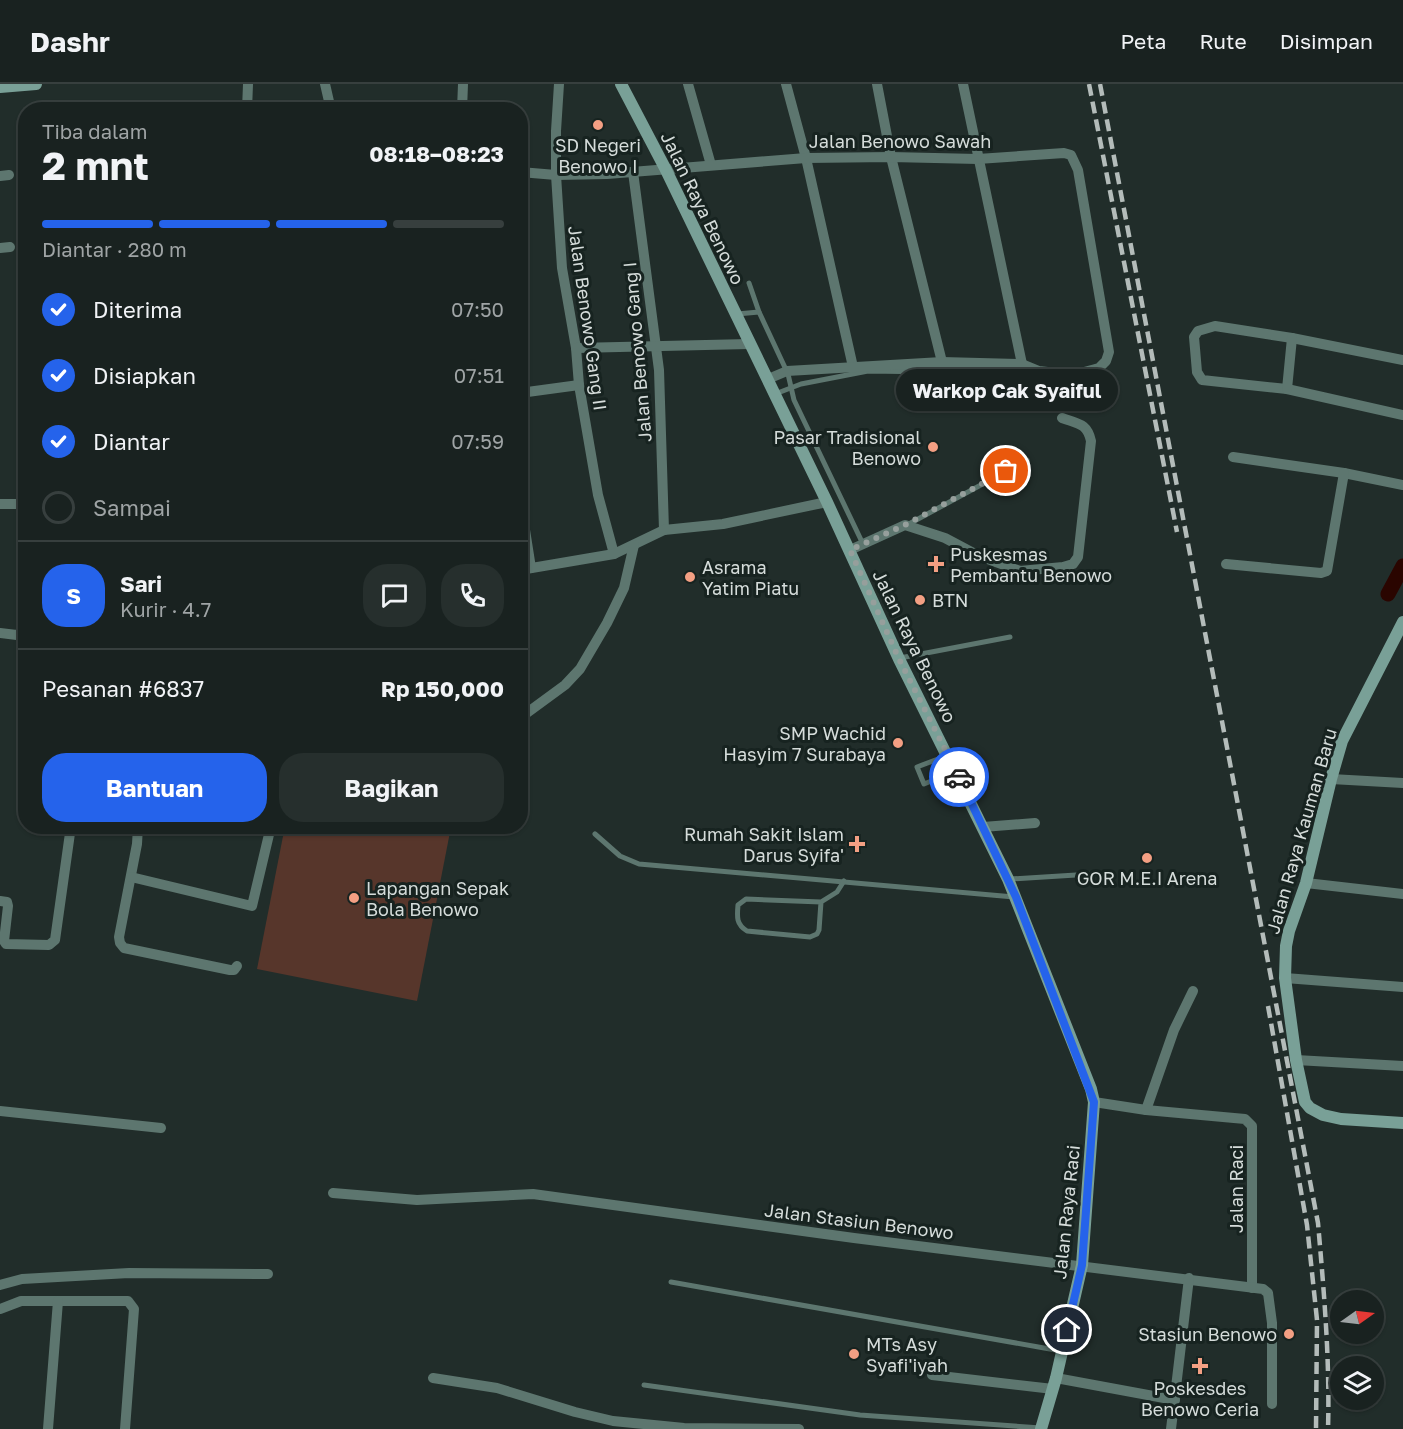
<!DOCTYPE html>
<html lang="id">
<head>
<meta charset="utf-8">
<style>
	:root { --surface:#192220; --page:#262f2d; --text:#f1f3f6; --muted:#9fa4a5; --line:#373f3e; --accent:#2563eb }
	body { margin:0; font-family:"Golos Text",sans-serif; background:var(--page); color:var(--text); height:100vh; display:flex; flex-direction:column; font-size:22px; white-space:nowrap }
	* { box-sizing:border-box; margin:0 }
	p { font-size:20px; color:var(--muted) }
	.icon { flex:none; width:33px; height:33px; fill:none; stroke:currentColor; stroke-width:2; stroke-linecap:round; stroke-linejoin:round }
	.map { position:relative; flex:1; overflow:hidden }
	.drawer { position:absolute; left:18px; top:18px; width:510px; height:732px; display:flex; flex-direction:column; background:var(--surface); border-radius:24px; box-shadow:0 2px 4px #0004,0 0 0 2px var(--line) }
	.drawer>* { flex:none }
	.needle { width:39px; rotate:76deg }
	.tools { position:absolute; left:1330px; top:1206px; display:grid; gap:12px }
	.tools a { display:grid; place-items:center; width:54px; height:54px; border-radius:50%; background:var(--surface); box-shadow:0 2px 4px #0004,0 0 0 2px var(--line); font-size:30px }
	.pin { position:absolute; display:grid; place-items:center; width:51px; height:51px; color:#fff; margin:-26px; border:3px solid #fff; border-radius:50%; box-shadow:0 2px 6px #0007 }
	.courier { position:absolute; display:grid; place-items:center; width:60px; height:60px; margin:-30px; border:4px solid #2563eb; border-radius:50%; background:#fff; color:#222; box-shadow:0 2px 8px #0007 }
	.bubble { position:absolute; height:42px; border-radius:21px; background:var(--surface); box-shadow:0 2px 4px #0004,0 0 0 2px var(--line); font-size:20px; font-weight:700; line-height:42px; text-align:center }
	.overview em { font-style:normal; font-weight:700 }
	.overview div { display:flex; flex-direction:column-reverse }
	.overview { display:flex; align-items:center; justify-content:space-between; height:102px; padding:0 24px }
	h1 { font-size:39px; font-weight:700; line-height:45px }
	.bar { display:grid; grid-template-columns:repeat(4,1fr); gap:9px 6px; align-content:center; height:72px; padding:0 24px }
	.bar i { height:8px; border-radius:4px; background:var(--line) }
	.bar .on { background:var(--accent) }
	.bar p { grid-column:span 4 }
	.line { display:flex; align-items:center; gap:15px; padding:0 24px; border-top:2px solid var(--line) }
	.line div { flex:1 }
	.round { display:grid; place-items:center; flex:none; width:63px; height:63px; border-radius:24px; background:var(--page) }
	ol { padding:0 24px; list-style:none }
	li { display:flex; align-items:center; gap:18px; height:66px }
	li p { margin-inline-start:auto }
	li .icon { padding:6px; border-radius:50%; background:var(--accent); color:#fff; stroke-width:4 }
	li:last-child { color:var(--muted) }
	li i { width:33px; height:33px; border:3px solid var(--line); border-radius:50% }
	.action { display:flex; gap:12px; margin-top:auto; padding:12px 24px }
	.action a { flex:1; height:69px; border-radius:24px; background:var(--accent); color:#fff; font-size:24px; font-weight:700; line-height:69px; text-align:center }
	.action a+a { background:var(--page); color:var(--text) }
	header { display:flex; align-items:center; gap:36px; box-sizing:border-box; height:84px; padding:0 30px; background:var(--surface); border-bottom:2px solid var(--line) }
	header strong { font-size:28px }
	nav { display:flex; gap:33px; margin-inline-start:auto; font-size:21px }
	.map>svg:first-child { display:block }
</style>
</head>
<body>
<header>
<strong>Dashr</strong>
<nav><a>Peta</a><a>Rute</a><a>Disimpan</a></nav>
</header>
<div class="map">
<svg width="1403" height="1345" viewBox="0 0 1403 1345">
	<rect width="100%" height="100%" fill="#212d2a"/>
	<!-- pitch -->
	<polygon fill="#57362b" points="285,742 451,743 417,917 257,885"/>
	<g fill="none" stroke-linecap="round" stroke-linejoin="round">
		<!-- canal -->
		<polyline stroke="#2a0500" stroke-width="15" points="1388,510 1403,482"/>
		<!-- lane -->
		<g stroke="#5d766f" stroke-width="5">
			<polyline points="749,199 759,228 788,290 794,316 863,460"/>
			<polyline points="737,230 759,228"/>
			<polyline points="775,310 801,300 868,287 938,288"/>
			<polyline points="907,441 1027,376"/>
			<polyline points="900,574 1010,553"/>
			<polyline points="946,672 917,683 924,700 956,687"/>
			<polyline points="595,750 620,772 639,780 1014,813"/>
			<polyline points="1010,795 1092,790"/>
			<path d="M821 818 819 846 817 850 810 853 747 847C736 840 737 833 738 821L746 815 821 818 837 808 844 797"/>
			<polyline points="671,1198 1061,1267"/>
			<polyline points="644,1301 860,1331 1041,1344"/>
		</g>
		<!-- street -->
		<g stroke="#5d766f" stroke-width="10">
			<polyline points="325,0 331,26"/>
			<polyline points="559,0 556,47 556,91 562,184 576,264 579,301 598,411 614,470"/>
			<polyline points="688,0 711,81"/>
			<polyline points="786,0 806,74 853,283"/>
			<polyline points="877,0 891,73 942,278"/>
			<polyline points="963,0 1022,280"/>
			<polyline points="247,26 248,0"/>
			<polyline points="462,26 463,0"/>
			<polyline points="520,88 556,91 607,90 806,74 891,73 978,75 1064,69 1071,71 1078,86 1109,268 1106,277 1099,284 1073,291 1039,287 1022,280 942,278 787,287 768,295"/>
			<polyline points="633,88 659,286 664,446"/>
			<polyline points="0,92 9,91"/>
			<polyline points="0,164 10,163"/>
			<polyline points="576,264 749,260"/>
			<polyline points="1403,276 1292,254 1215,242 1198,247 1194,253 1197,288 1202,296 1287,305 1403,331"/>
			<polyline points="1287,305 1292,254"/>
			<polyline points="520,309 579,301"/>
			<polyline points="1233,373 1344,389 1403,401"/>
			<polyline points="520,414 531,484"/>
			<polyline points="0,420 26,420"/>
			<path d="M850 466 905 441 945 454 977 471 1020 487 1063 483 1073 480 1078 473 1091 357C1087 339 1078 340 1062 334"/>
			<polyline points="1226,480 1321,489 1327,487 1344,389"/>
			<polyline points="520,486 614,470 664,446 723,440 827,418"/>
			<polyline points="0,549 25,552"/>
			<polyline points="20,551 26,516"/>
			<polyline points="520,634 565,601 580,585 607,539 624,504 634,461"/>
			<polyline points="1331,695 1403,699"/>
			<polyline points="138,742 137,760 119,853 120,859 124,864 230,886 234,886 237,882"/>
			<polyline points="983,743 1035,739"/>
			<polyline points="131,793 252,822 271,742"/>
			<polyline points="1306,799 1403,810"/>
			<polyline points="0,817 7,818 8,822 4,857 6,860 49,861 55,856 71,742"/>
			<polyline points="1285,894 1403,903"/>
			<polyline points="1296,976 1403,982"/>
			<polyline points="1094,1018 1146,1026 1245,1035 1252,1042 1252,1204"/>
			<polyline points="1146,1026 1174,946 1193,907"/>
			<polyline points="0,1027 161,1044"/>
			<polyline points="333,1109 417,1116 533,1110 854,1154 1263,1205 1268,1209 1272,1239 1272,1320"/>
			<polyline points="0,1201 22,1195 129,1189 268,1190"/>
			<polyline points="0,1225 21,1217 128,1217 134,1225 125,1345"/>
			<polyline points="932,1291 1053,1305"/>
			<polyline points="433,1294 497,1304 575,1328 613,1337 684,1344 799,1345"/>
			<polyline points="1056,1294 1175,1316"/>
			<polyline points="48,1345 58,1217"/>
			<polyline points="1171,1345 1189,1194"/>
		</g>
		<!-- secondary -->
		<g stroke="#79a097" stroke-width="12">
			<polyline points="621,0 665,84 827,418 899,575 1008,795 1091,1005 1094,1018 1082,1181 1056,1294 1041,1345"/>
			<polyline points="0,3 36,0"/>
			<polyline points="1403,538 1342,657 1331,695 1306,799 1289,847 1286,862 1285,894 1296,976 1305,1018 1310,1024 1323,1031 1341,1035 1403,1039"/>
		</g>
		<!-- rail -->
		<g stroke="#b4bcba" stroke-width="4.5" stroke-dasharray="12 6" stroke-linecap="butt">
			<polyline points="1089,0 1177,448"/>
			<path d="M1100 0 1318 1139C1324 1208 1330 1276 1328 1345"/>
			<polyline points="1268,922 1307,1141 1317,1236 1316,1345"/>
		</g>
	</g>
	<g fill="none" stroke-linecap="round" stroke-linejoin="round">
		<!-- done -->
		<polyline stroke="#969f9c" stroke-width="6" stroke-dasharray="0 10.8" points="959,693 899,575 850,466 905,441 1006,387"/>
		<!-- route -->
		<polyline stroke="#2563eb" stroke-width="8" points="959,693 1016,813 1094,1018 1082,1181 1067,1246"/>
	</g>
	<!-- markers -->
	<g fill="#f39f83" stroke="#172320" stroke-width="2">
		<circle cx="598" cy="41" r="6"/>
		<circle cx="933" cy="363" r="6"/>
		<path d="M933 471h6v6h6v6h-6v6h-6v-6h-6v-6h6z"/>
		<circle cx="690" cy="493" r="6"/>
		<circle cx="920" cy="516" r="6"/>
		<circle cx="898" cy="659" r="6"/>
		<path d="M854 751h6v6h6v6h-6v6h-6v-6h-6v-6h6z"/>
		<circle cx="1147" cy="774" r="6"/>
		<circle cx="354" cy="814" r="6"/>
		<circle cx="1289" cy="1250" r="6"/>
		<circle cx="854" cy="1270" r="6"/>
		<path d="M1197 1273h6v6h6v6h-6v6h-6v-6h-6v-6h6z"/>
	</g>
	<g text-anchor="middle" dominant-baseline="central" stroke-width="6" stroke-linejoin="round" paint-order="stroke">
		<!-- street labels -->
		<g font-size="18" fill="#d5dcda" stroke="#172320">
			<text x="900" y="57">Jalan Benowo Sawah</text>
			<text transform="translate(703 124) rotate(64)">Jalan Raya Benowo</text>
			<text transform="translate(588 234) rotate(82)">Jalan Benowo Gang II</text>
			<text transform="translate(637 268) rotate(-95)">Jalan Benowo Gang I</text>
			<text transform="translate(915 562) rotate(64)">Jalan Raya Benowo</text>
			<text transform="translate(1301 747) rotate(-74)">Jalan Raya Kauman Baru</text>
			<text transform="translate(1236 1105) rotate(-90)">Jalan Raci</text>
			<text transform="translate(1066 1128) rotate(-84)">Jalan Raya Raci</text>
			<text transform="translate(859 1137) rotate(7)">Jalan Stasiun Benowo</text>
		</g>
		<!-- poi labels -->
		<g font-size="18" fill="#d5dcda" stroke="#172320" text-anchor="start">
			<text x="598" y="61" text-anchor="middle">SD Negeri<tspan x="598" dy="21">Benowo I</tspan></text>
			<text x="921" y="353" text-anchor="end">Pasar Tradisional<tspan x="921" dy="21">Benowo</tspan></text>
			<text x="950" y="470">Puskesmas<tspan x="950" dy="21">Pembantu Benowo</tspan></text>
			<text x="702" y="483">Asrama<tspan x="702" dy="21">Yatim Piatu</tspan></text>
			<text x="932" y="516">BTN</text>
			<text x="886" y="649" text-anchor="end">SMP Wachid<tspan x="886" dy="21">Hasyim 7 Surabaya</tspan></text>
			<text x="844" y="750" text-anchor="end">Rumah Sakit Islam<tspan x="844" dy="21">Darus Syifa'</tspan></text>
			<text x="1147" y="794" text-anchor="middle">GOR M.E.I Arena</text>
			<text x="366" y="804">Lapangan Sepak<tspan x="366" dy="21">Bola Benowo</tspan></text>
			<text x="1277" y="1250" text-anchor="end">Stasiun Benowo</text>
			<text x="866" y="1260">MTs Asy<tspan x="866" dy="21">Syafi'iyah</tspan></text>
			<text x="1200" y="1304" text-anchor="middle">Poskesdes<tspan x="1200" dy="21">Benowo Ceria</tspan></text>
		</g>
	</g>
</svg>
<div class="tools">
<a><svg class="needle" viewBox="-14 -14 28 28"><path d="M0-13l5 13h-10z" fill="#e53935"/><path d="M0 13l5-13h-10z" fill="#9fa4a5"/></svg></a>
<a><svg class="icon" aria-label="layers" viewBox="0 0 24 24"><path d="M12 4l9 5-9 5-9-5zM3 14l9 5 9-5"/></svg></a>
</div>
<div class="pin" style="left:1006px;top:387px;background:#ea580c"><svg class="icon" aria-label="bag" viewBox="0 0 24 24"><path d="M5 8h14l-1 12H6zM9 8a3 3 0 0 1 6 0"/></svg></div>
<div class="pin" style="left:1067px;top:1246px;background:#1f2937"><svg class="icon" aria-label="home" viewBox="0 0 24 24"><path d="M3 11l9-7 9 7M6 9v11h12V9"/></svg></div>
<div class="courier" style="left:959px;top:693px"><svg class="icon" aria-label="car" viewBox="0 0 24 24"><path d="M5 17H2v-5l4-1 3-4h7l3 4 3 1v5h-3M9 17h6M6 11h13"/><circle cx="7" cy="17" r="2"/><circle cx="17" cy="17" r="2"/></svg></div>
<div class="bubble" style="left:896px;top:285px;width:222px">Warkop Cak Syaiful</div>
<section class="drawer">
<div class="overview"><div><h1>2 mnt</h1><p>Tiba dalam</p></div><em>08:18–08:23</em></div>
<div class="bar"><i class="on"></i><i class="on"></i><i class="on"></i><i></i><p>Diantar · 280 m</p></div>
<ol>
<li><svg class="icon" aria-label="check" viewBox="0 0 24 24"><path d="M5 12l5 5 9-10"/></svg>Diterima<p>07:50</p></li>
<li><svg class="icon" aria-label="check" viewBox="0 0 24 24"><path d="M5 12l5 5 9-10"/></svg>Disiapkan<p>07:51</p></li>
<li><svg class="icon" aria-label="check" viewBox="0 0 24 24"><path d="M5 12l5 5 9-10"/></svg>Diantar<p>07:59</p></li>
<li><i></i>Sampai</li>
</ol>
<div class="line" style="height:108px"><b class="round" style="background:var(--accent);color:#fff">S</b><div><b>Sari</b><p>Kurir · 4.7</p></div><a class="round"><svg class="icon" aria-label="chat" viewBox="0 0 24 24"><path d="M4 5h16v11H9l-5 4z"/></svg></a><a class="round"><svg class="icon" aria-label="phone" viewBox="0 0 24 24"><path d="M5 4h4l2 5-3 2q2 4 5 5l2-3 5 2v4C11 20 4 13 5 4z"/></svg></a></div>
<div class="line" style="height:78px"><div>Pesanan #6837</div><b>Rp 150,000</b></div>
<div class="action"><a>Bantuan</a><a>Bagikan</a></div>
</section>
</div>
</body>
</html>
